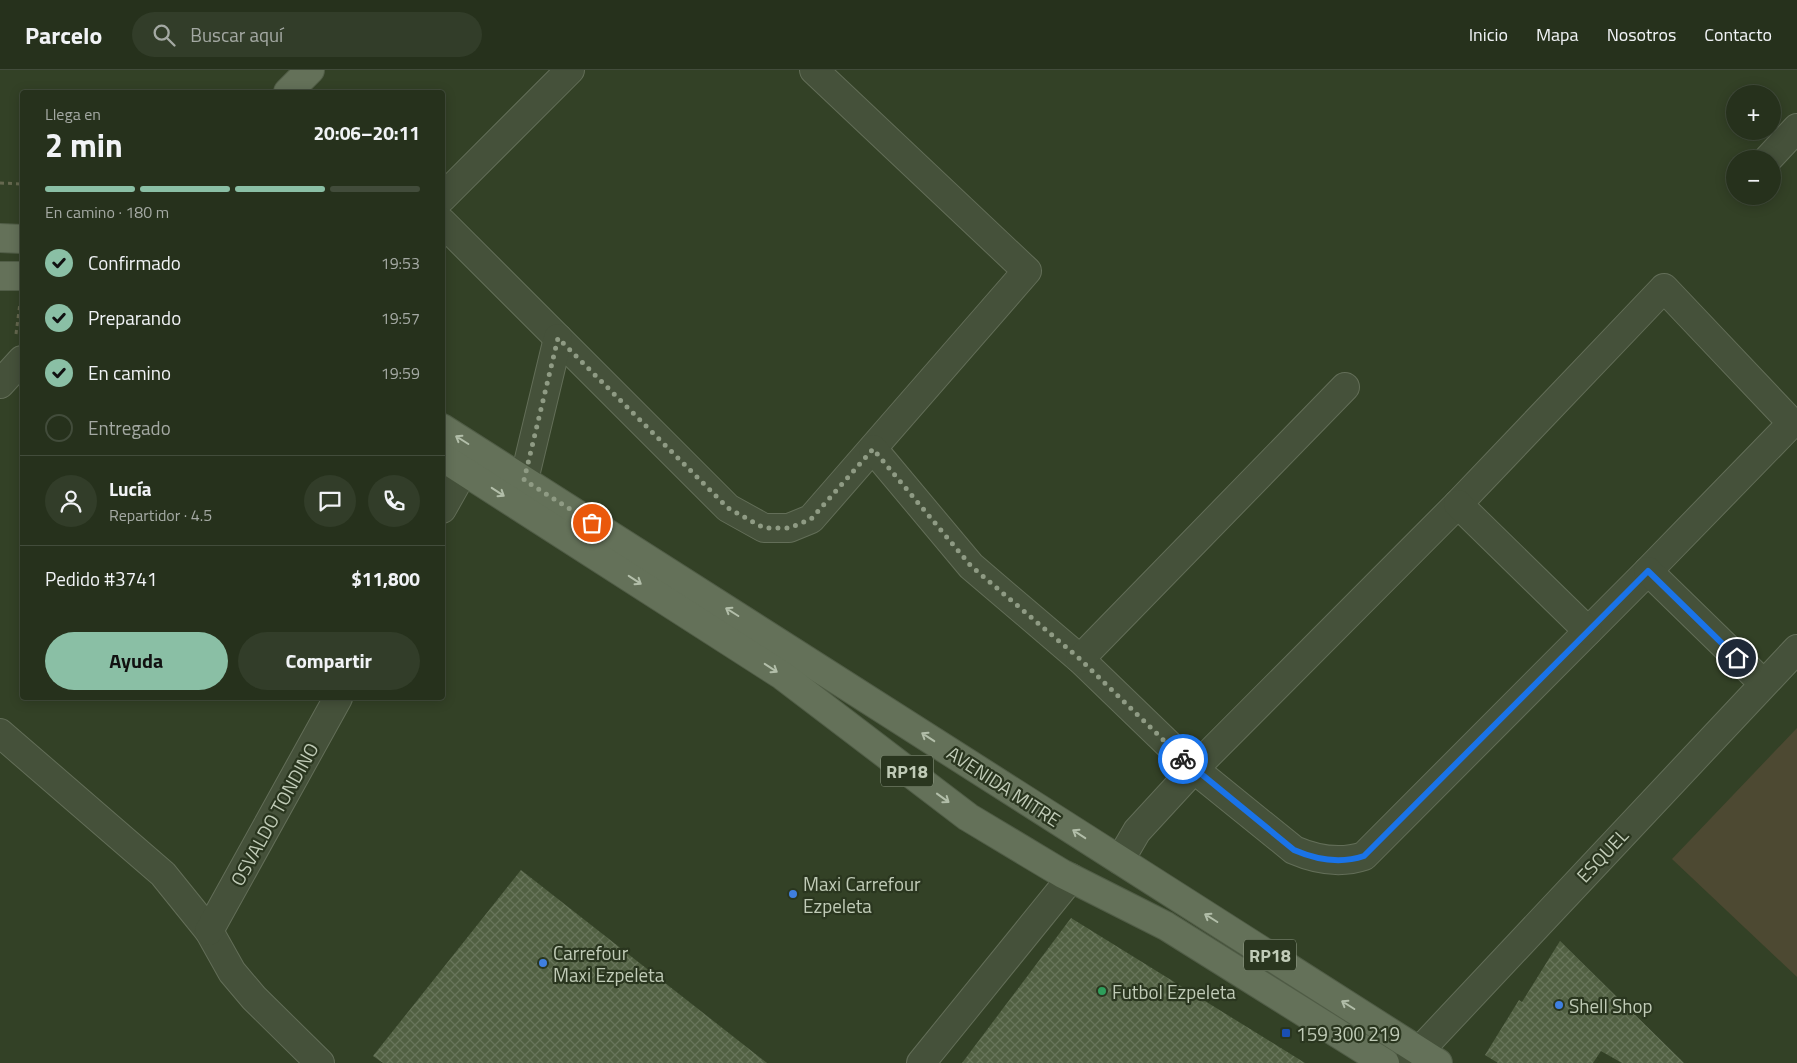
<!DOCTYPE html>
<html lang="es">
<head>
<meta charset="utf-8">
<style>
	:root { --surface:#26311c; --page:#323d29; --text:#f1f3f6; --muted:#a4a9a3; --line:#424c3b; --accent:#8abfa5 }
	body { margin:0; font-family:"Titillium Web",sans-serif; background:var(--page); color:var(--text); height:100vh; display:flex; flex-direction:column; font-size:19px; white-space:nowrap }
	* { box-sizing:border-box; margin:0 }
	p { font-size:16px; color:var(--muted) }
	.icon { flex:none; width:28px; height:28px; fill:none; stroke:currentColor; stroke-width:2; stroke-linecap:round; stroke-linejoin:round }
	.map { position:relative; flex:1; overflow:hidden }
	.drawer { position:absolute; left:20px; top:20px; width:425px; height:610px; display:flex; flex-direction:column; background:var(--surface); border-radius:5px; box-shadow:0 2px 12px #0003,0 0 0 1px var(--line) }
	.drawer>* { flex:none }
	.buttons { position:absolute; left:1726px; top:15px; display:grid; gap:10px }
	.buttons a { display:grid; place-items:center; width:55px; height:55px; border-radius:50%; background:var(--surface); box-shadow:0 2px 12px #0003,0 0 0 1px var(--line); font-size:25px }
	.pin { position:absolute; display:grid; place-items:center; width:42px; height:42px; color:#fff; margin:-21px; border:2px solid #fff; border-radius:50%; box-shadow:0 1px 5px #0007 }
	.courier { position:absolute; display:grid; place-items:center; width:50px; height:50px; margin:-25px; border:4px solid #1a73e8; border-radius:50%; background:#fff; color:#222; box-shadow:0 1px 6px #0007 }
	.summary em { font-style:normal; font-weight:700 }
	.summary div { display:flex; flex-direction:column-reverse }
	.summary { display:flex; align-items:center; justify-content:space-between; height:85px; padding:0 25px }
	h1 { font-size:32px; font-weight:700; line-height:38px }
	.bar { display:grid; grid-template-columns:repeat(4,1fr); gap:8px 5px; align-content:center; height:60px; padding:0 25px }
	.bar i { height:6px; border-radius:4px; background:var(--line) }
	.bar .selected { background:var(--accent) }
	.bar p { grid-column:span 4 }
	.line { display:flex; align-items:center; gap:12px; padding:0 25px; border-top:1px solid var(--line) }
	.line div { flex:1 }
	.round { display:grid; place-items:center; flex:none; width:52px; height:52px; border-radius:26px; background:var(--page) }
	ol { padding:0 25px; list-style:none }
	li { display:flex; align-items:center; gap:15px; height:55px }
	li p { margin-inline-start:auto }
	li .icon { padding:5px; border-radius:50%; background:var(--accent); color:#111; stroke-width:4 }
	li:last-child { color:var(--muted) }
	li i { width:28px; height:28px; border:2px solid var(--line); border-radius:50% }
	.cta { display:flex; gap:10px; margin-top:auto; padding:10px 25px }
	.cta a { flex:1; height:58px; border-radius:30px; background:var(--accent); color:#111; font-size:20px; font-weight:700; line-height:58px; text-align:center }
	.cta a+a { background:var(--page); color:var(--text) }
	header { display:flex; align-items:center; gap:30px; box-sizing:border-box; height:70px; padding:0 25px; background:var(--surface); border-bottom:1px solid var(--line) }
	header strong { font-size:24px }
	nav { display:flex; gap:28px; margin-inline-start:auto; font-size:18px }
	.search { width:350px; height:45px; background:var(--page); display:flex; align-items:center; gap:12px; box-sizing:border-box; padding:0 18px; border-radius:28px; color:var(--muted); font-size:19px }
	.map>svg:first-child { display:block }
</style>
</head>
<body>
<header>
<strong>Parcelo</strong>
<div class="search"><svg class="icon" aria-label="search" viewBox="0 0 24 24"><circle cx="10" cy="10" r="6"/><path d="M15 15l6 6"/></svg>Buscar aquí</div>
<nav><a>Inicio</a><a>Mapa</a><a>Nosotros</a><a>Contacto</a></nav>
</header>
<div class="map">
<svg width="1797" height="993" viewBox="0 0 1797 993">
	<defs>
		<pattern id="building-cross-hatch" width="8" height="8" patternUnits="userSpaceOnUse" patternTransform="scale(1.25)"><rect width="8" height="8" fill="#516042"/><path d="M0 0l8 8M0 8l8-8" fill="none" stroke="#68755b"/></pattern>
	</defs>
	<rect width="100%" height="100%" fill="#334126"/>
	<!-- pitch -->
	<polygon fill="#4d4932" points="1797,658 1797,907 1672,789"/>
	<!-- building -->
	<g fill="url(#building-cross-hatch)">
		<polygon points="521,800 767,993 383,993 373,986"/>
		<polygon points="1071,848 1305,993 962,993"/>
		<polygon points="1560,871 1680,989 1684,993 1622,993 1601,981 1593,993 1498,993 1485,985 1519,930 1522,932"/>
	</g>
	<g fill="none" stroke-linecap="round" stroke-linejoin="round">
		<!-- minor casing -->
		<g stroke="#636e58" stroke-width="30">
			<g id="minor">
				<polyline points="1768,89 1797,58"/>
				<polyline points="442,128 570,0"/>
				<polyline points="442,152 728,438 764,458 789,458 811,449 1027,201 814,0"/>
				<polyline points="0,314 22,290"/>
				<path d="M873 379 971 496 1080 589 1194 699 1294 780C1317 790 1340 794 1364 786L1648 501 1792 353 1664 218 1458 434 1194 699 1137 761 1120 790"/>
				<polyline points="524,410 558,268"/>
				<polyline points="1458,434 1588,561"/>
				<polyline points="442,439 464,400"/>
				<polyline points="1648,501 1763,613"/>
				<polyline points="1080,589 1345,317"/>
				<polyline points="0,663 163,804 209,861 232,902 254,928 320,993"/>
				<polyline points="209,861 338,628"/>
				<polyline points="921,993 1071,808"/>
				<polyline points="1408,993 1797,579"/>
			</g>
		</g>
		<!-- major casing -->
		<g stroke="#515d47" stroke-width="30">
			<g id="major">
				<polyline points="288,22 310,0"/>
				<polyline points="0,168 22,169"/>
				<polyline points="0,206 22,206"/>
				<polyline points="442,358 1438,993"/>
				<polyline points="442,387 783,606 968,747 1063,804 1166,856 1385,993"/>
			</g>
		</g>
		<!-- path -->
		<g stroke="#65684f" stroke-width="3" stroke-dasharray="4 4" stroke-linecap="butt">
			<polyline points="0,113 22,114"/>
			<polyline points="16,264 20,233"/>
		</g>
		<!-- minor -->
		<use href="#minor" stroke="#45513a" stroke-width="28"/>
		<!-- major -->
		<use href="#major" stroke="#647159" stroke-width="28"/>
	</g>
	<!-- one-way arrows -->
	<defs><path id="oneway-shaft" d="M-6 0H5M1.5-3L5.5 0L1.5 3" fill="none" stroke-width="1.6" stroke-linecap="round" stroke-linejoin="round" transform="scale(1.25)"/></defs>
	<g stroke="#b2bea9">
		<use href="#oneway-shaft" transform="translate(462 370) rotate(-148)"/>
		<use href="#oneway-shaft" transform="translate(498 422) rotate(33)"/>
		<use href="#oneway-shaft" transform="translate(635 510) rotate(33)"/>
		<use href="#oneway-shaft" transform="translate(732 542) rotate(-148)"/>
		<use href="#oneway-shaft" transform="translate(771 598) rotate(33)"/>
		<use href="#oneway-shaft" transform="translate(928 667) rotate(-147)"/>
		<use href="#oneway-shaft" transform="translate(943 728) rotate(36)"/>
		<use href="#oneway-shaft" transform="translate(1079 764) rotate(-147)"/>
		<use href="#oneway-shaft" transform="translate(1211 848) rotate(-148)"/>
		<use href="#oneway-shaft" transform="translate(1348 935) rotate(-148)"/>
	</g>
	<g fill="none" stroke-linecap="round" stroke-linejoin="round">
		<!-- done -->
		<polyline stroke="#8f9b84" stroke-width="5" stroke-dasharray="0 9" points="592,453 524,410 558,268 728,438 764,458 789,458 811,449 873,379 971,496 1080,589 1183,689"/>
		<!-- route -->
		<path stroke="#1a73e8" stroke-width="6" d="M1183 689 1294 780C1317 790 1340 794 1364 786L1648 501 1737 588"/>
	</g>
	<!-- markers -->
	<g fill="#3f7fe0" stroke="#2a361f" stroke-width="2">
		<circle cx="793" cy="824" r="5"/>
		<circle cx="543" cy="893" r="5"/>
		<circle cx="1559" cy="935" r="5"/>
	</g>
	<circle fill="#2e9e5b" stroke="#2a361f" stroke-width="2" cx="1102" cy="921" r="5"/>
	<rect fill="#1a4fb4" stroke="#2a361f" stroke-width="2" x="1281" y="958" width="10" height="10" rx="2.5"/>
	<g text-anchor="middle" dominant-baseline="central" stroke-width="4.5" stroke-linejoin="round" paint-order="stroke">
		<!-- shield labels -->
		<g fill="#2a361f" stroke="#939e89" stroke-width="1">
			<rect x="881" y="685.5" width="52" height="31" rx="4"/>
			<rect x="1244" y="869.5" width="52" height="31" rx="4"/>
		</g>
		<g font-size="18" font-weight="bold" fill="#c0cbb7">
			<text x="907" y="701">RP18</text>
			<text x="1270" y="885">RP18</text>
		</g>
		<!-- street labels -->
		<g font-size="19" fill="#c0cbb7" stroke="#2a361f">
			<text transform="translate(1004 716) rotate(33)">AVENIDA MITRE</text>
			<text transform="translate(274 744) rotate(-61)">OSVALDO TONDINO</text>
			<text transform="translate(1602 785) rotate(-47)">ESQUEL</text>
		</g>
		<!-- poi labels -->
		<g font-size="19" fill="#c0cbb7" stroke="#2a361f" text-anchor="start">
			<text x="803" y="813">Maxi Carrefour<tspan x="803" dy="22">Ezpeleta</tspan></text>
			<text x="553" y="882">Carrefour<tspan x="553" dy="22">Maxi Ezpeleta</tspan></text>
			<text x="1112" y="921">Futbol Ezpeleta</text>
			<text x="1569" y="935">Shell Shop</text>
			<text x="1296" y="963">159 300 219</text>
		</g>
	</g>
</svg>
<div class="buttons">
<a>+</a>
<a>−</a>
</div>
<div class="pin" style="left:592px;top:453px;background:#ea580c"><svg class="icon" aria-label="bag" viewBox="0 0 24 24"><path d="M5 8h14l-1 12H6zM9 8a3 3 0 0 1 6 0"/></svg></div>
<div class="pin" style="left:1737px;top:588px;background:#1f2937"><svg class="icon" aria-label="home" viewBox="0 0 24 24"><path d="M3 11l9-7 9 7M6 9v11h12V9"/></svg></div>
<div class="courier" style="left:1183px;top:689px"><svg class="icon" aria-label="bike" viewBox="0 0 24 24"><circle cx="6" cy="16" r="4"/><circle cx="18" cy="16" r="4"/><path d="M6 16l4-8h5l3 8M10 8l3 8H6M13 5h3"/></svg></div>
<section class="drawer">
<div class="summary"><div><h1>2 min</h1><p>Llega en</p></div><em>20:06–20:11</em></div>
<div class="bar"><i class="selected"></i><i class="selected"></i><i class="selected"></i><i></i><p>En camino · 180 m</p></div>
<ol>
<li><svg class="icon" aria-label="check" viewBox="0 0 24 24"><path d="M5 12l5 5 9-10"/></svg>Confirmado<p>19:53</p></li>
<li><svg class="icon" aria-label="check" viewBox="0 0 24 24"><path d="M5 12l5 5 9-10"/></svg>Preparando<p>19:57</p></li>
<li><svg class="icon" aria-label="check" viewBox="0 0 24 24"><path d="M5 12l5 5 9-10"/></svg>En camino<p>19:59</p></li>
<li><i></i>Entregado</li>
</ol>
<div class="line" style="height:90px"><a class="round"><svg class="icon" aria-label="person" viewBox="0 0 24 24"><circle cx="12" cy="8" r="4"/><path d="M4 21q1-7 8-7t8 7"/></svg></a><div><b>Lucía</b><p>Repartidor · 4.5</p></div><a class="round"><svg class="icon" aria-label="chat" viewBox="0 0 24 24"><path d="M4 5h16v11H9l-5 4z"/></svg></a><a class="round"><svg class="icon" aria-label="phone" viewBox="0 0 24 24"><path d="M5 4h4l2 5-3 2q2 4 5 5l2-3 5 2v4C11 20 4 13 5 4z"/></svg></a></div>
<div class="line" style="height:65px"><div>Pedido #3741</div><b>$11,800</b></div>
<div class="cta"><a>Ayuda</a><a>Compartir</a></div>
</section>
</div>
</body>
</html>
